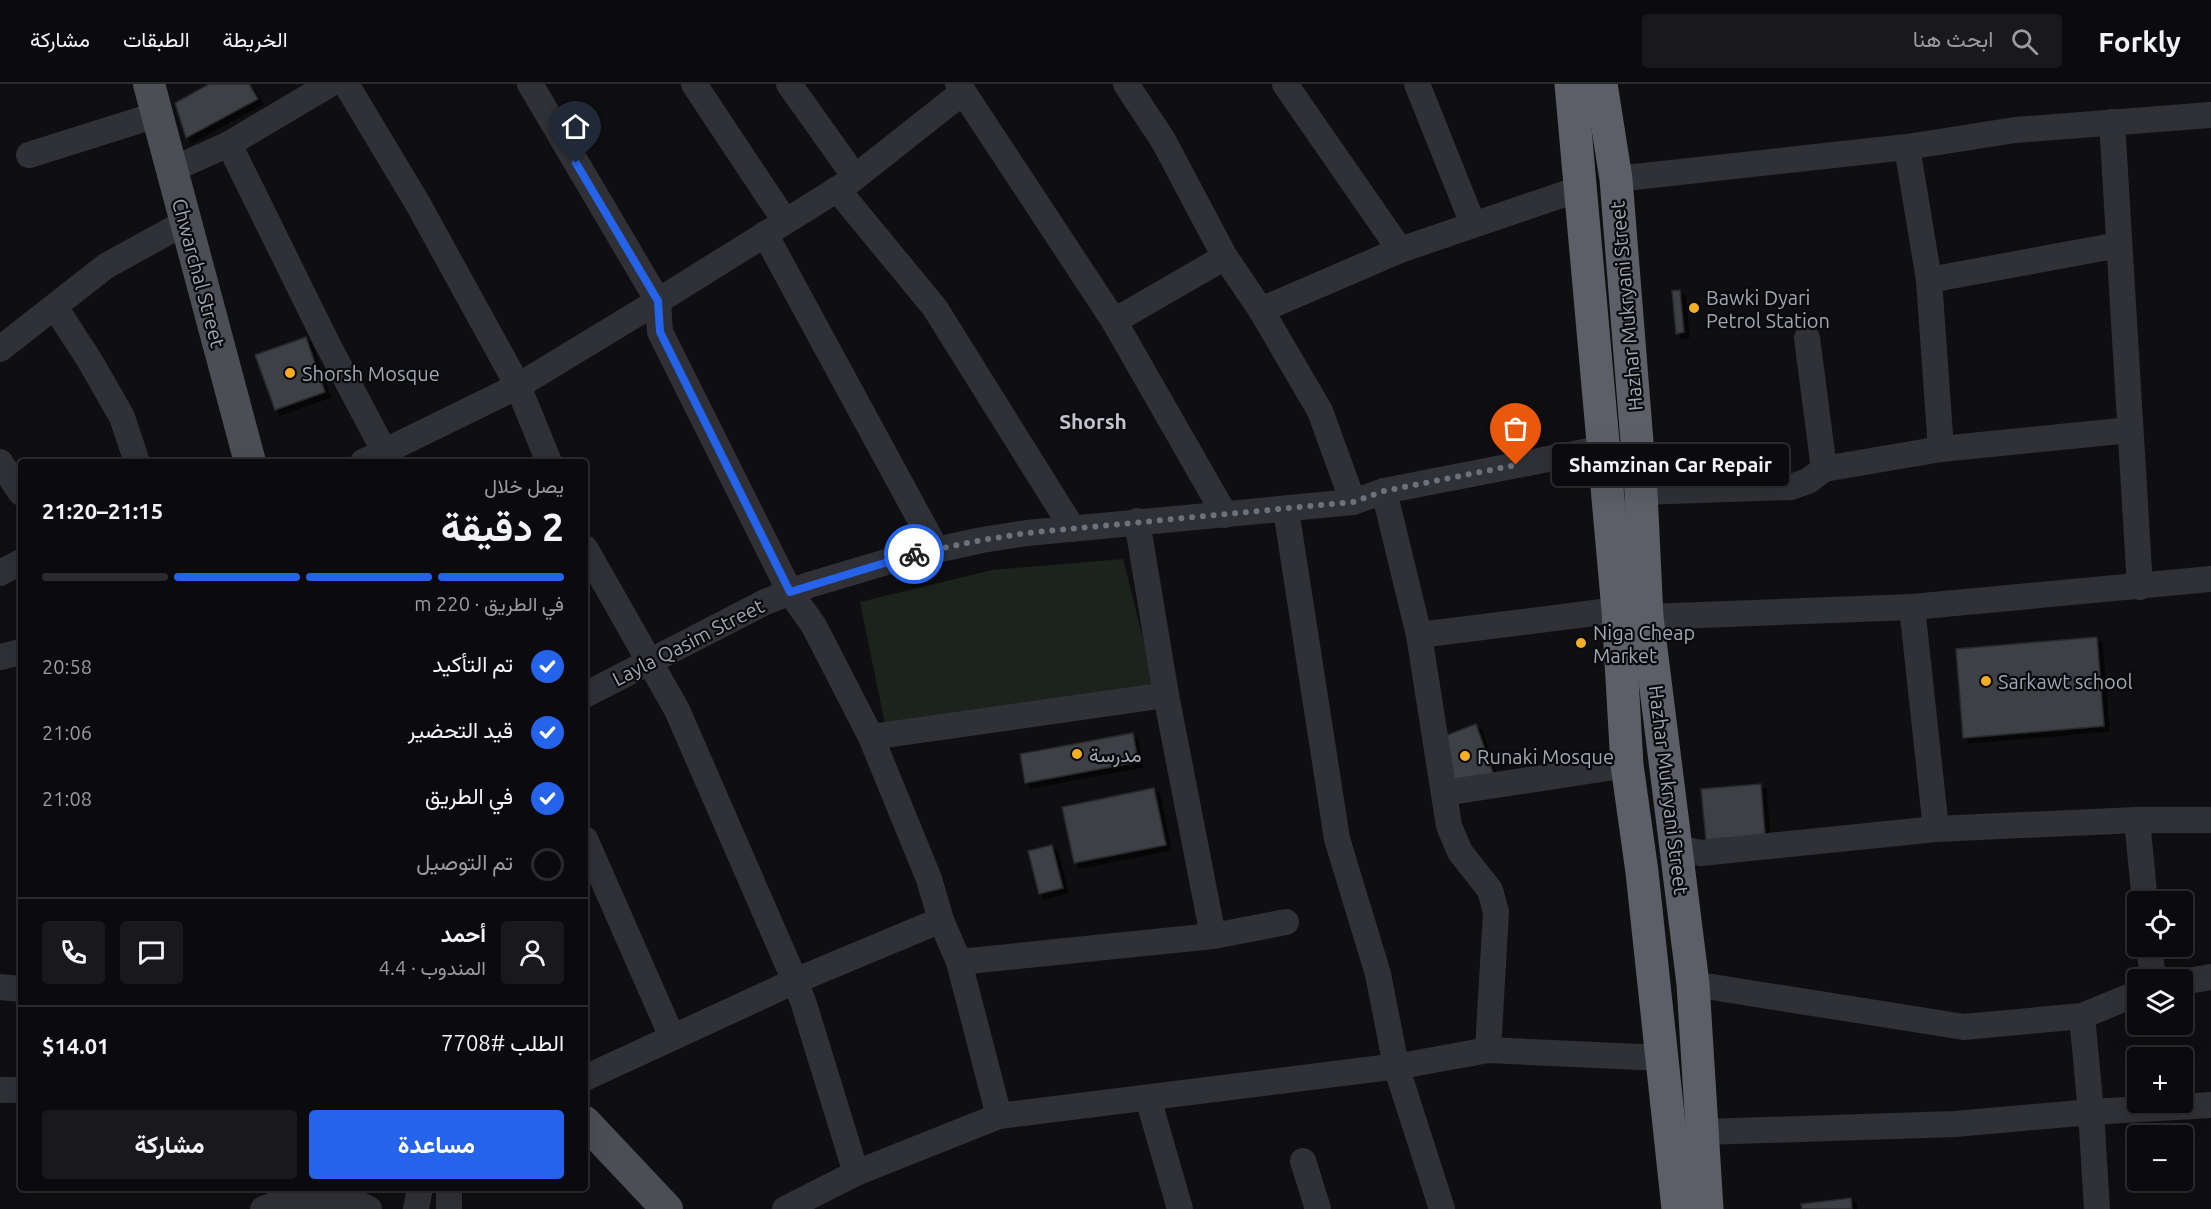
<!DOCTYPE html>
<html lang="ar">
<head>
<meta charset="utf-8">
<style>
	:root { --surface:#0b0b0d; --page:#19191b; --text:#f1f3f6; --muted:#9a9b9d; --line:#2b2b2e; --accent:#2563eb }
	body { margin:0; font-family:Ubuntu,Vazirmatn,sans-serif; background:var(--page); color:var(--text); direction:rtl; height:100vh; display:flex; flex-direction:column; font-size:22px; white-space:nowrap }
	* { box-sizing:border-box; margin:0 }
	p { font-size:20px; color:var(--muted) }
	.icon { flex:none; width:33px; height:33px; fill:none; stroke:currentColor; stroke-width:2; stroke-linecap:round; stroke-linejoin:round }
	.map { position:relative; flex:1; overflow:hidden; direction:ltr }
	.drawer { position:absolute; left:18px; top:375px; width:570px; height:732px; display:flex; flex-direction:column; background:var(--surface); border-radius:6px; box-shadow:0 6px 24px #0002,0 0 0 2px var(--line); direction:rtl }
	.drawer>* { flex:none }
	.buttons { position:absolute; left:2127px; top:807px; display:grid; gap:12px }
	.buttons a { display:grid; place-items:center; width:66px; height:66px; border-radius:6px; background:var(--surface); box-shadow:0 6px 24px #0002,0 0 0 2px var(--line); font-size:30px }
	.pin { position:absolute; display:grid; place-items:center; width:51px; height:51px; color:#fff; margin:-62px -26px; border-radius:50% 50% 50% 0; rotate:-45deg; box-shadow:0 0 6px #0007 }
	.pin .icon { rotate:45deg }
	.courier { position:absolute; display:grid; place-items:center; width:60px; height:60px; margin:-30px; border:4px solid #2563eb; border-radius:50%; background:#fff; color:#222; box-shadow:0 2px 8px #0007 }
	.bubble { position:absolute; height:42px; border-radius:6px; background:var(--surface); box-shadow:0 6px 24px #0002,0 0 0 2px var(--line); font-size:20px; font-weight:700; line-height:42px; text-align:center; direction:rtl }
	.overview em { font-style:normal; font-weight:700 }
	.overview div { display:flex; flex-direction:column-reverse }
	.overview { display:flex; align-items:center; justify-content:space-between; height:102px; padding:0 24px }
	h1 { font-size:39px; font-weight:700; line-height:45px }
	.bar { display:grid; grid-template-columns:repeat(4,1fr); gap:9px 6px; align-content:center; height:72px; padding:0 24px }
	.bar i { height:8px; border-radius:4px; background:var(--line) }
	.bar .on { background:var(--accent) }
	.bar p { grid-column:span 4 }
	.line { display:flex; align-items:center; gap:15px; padding:0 24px; border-top:2px solid var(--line) }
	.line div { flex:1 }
	.round { display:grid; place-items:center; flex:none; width:63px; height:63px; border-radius:6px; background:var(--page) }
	ol { padding:0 24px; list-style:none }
	li { display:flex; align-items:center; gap:18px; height:66px }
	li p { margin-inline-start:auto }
	li .icon { padding:6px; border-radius:50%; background:var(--accent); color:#fff; stroke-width:4 }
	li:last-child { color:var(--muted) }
	li i { width:33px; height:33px; border:3px solid var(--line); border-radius:50% }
	.action { display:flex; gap:12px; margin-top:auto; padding:12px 24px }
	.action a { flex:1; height:69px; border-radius:6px; background:var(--accent); color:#fff; font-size:24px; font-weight:700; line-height:69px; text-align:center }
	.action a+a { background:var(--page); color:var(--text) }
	header { display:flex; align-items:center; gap:36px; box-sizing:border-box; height:84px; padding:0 30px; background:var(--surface); border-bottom:2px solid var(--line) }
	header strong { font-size:28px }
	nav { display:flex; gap:33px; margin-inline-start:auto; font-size:21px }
	.search { width:420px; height:54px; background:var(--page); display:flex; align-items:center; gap:15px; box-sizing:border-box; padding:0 21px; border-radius:6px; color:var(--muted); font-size:22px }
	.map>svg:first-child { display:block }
</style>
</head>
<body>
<header>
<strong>Forkly</strong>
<div class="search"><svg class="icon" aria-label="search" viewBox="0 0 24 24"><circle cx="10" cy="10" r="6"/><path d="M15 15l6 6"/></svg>ابحث هنا</div>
<nav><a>الخريطة</a><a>الطبقات</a><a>مشاركة</a></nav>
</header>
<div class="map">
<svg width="2211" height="1125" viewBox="0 0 2211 1125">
	<defs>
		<filter id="shadow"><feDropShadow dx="5" dy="5" stdDeviation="0" flood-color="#0009"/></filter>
	</defs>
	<rect width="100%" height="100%" fill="#0f0f11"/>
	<!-- green -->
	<polygon fill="#1c231d" points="1123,475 1155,601 887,650 860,518 992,486"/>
	<!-- building -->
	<g fill="#3e3f44" stroke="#29292d" stroke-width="1.5" filter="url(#shadow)">
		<polygon points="209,0 249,0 258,15 186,54 175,19"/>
		<polygon points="1680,206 1684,248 1676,250 1672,207"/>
		<polygon points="306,253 325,308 275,326 255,271"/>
		<polygon points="2097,553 2104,642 1963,654 1956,565"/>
		<polygon points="1476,640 1493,689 1454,702 1437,655"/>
		<polygon points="1133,649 1138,678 1025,699 1020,670"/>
		<polygon points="1761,700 1765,751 1706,756 1701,705"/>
		<polygon points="1154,704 1166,761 1074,779 1062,723"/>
		<polygon points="1052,761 1063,804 1039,810 1028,767"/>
		<polygon points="1851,1114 1852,1125 1802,1125 1801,1120"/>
	</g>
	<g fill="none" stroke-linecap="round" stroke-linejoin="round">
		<!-- minor -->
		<g stroke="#303136" stroke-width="26">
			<polyline points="346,0 418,120 518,302 549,378"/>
			<polyline points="530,0 658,217 660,248 790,508 814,542 871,653 929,795 941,836 959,878 999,1032"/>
			<polyline points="694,0 785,137"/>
			<polyline points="789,0 855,93"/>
			<polyline points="958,0 1114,237 1225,431"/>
			<polyline points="1126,0 1163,56 1225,173 1261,226 1320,327 1353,418"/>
			<polyline points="1285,0 1400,166"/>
			<polyline points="1417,0 1473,140"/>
			<polyline points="2112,38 2140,503"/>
			<polyline points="229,60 327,259 390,378"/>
			<polyline points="1907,63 1929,196 1941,365"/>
			<polyline points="29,71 156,31"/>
			<polyline points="171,86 229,60 330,0"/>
			<polyline points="1616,95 1907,63 2015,46 2211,31"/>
			<polyline points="837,105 935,224 1073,445"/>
			<polyline points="765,150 936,465"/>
			<polyline points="1929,196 2119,161"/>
			<polyline points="55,223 90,277 122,333 137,378"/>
			<polyline points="1261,226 1400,166 1579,105"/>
			<polyline points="1114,237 1225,173"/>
			<polyline points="1807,254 1824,385"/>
			<polyline points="0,265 106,182 186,138"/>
			<polyline points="0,378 21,409"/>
			<polyline points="363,378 518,302 658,217 849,98 963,8"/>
			<polyline points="1384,407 1419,551 1449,742 1460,768 1490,806 1496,828 1488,966"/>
			<polyline points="1641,408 1791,403 1808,397 1824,385 1941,365 2130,346"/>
			<polyline points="1286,426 1337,755 1378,890 1396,982 1442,1125"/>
			<polyline points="1137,437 1166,611 1213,852"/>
			<polyline points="585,464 677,626 795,897 803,917 856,1089"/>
			<polyline points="0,489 21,478"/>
			<polyline points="1912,523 1936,745"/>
			<polyline points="1647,533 1912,523 2211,495"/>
			<polyline points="1419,551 1618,526"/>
			<polyline points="0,573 21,568"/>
			<polyline points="585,611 765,518 809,501 900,474 982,456 1027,449 1353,418 1384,407 1604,364"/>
			<polyline points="871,653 1166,611"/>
			<polyline points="1444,709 1627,681"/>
			<polyline points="2137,736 2145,818"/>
			<polyline points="585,755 672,953"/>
			<polyline points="1676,764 1701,769 1936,745 2137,736 2211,736"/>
			<polyline points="2149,862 2153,896"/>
			<polyline points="959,878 1213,852 1286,838"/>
			<polyline points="2182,898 2211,893"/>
			<polyline points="1693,900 1964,943 2082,932 2138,909"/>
			<polyline points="0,903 21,905"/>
			<polyline points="585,994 795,897 941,836"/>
			<polyline points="0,1006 21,1006"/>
			<polyline points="1148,1014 1180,1125"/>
			<polyline points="1704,1048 1955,1040 2091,1028 2082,932"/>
			<polyline points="1303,1077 1318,1125"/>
			<path d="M263 1125 273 1121C301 1120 345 1111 369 1125"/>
			<polyline points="416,1125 420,1104"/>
			<polyline points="449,1125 449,1104"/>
			<polyline points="785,1125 856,1089 999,1032 1406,981 1488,966 1662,974"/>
			<polyline points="2097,1125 2091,1028 2211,1021"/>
		</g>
		<!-- major -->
		<g stroke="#4c4e55" stroke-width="32">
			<polyline points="149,0 250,378"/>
			<polyline points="585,1038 667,1125"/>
		</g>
		<!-- highway -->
		<g stroke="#5c5f67" stroke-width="33">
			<polyline points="1571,0 1618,526 1627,681 1642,788 1678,1125"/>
			<polyline points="1601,0 1616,95 1641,408 1647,533 1693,900 1707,1125"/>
		</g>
	</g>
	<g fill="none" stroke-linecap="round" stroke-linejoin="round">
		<!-- done -->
		<polyline stroke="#6d717a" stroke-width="6" stroke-dasharray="0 10.8" points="914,470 982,456 1027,449 1353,418 1384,407 1516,381"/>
		<!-- route -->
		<polyline stroke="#2563eb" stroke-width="8" points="576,79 658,217 660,248 790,508 914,470"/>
	</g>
	<!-- markers -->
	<g fill="#f5ae23" stroke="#0a0a0c" stroke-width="2">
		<circle cx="1694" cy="224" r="6"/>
		<circle cx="290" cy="289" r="6"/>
		<circle cx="1581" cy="559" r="6"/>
		<circle cx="1986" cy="597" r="6"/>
		<circle cx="1077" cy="670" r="6"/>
		<circle cx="1465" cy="672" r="6"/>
	</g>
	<g text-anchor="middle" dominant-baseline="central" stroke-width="4.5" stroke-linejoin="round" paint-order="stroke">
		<!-- street labels -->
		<g font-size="20" fill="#a0a6b2" stroke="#0a0a0c">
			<text transform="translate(199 189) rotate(75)">Chwarchal Street</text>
			<text transform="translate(1626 222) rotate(-95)">Hazhar Mukryani Street</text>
			<text transform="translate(688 558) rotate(-27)">Layla Qasim Street</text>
			<text transform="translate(1669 706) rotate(83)">Hazhar Mukryani Street</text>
		</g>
		<!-- poi labels -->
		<g font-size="20" fill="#a0a6b2" stroke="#0a0a0c" text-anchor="start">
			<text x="1706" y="213">Bawki Dyari<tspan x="1706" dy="23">Petrol Station</tspan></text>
			<text x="302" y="289">Shorsh Mosque</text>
			<text x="1593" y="548">Niga Cheap<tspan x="1593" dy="23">Market</tspan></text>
			<text x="1998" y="597">Sarkawt school</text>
			<text x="1089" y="670">مدرسة</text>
			<text x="1477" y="672">Runaki Mosque</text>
		</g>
		<!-- neighbourhood labels -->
		<g font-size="21" font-weight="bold" fill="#c1c4ce" stroke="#0a0a0c">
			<text x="1093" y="337">Shorsh</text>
		</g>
	</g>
</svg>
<div class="buttons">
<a><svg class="icon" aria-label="locate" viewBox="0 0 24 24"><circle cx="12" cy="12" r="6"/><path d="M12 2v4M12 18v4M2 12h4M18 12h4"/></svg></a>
<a><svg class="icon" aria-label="layers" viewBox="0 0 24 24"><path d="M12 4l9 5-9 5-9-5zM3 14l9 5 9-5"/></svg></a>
<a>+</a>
<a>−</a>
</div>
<div class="pin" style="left:1516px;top:381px;background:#ea580c"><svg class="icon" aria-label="bag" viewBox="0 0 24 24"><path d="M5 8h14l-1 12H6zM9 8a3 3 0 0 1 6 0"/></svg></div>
<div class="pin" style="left:576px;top:79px;background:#1f2937"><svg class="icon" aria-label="home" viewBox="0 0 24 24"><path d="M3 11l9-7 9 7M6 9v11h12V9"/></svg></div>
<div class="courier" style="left:914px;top:470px"><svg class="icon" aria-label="bike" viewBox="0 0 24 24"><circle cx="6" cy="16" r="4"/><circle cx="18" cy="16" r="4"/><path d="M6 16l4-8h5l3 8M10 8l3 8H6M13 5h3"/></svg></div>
<div class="bubble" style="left:1552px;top:360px;width:237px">Shamzinan Car Repair</div>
<section class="drawer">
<div class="overview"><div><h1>2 دقيقة</h1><p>يصل خلال</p></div><em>21:15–21:20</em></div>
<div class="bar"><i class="on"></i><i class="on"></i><i class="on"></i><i></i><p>في الطريق · 220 m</p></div>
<ol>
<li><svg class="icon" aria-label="check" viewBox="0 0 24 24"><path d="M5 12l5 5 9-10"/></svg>تم التأكيد<p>20:58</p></li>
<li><svg class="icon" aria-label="check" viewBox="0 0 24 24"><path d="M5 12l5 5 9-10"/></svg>قيد التحضير<p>21:06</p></li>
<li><svg class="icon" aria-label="check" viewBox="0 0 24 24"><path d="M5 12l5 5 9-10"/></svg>في الطريق<p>21:08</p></li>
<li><i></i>تم التوصيل</li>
</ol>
<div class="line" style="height:108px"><a class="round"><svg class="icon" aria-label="person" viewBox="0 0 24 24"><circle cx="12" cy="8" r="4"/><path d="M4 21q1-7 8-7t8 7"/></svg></a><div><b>أحمد</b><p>المندوب · 4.4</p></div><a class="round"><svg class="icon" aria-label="chat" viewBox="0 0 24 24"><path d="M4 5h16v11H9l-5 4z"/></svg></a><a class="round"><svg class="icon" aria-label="phone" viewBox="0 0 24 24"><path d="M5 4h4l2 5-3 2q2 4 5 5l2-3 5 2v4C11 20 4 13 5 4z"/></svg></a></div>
<div class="line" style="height:78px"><div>الطلب #7708</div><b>$14.01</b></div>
<div class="action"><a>مساعدة</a><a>مشاركة</a></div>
</section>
</div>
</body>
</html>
